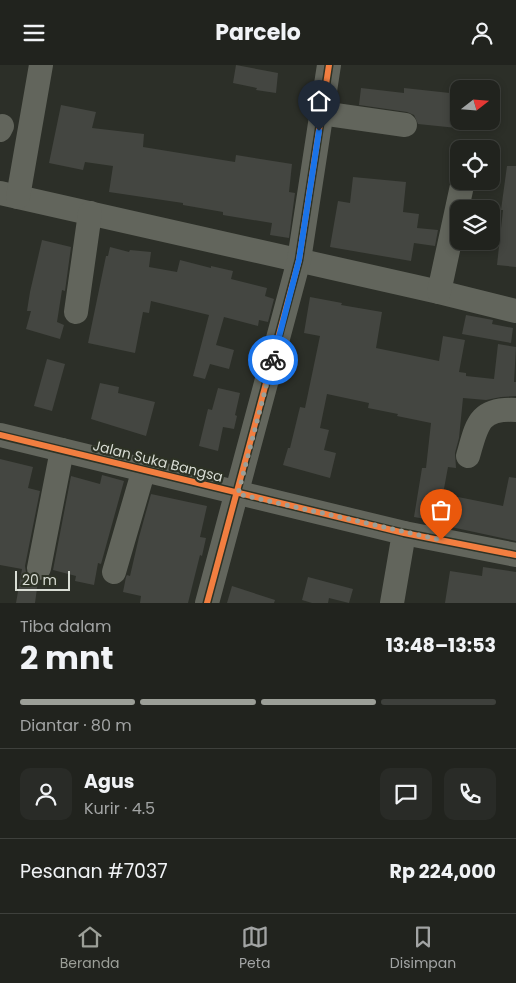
<!DOCTYPE html>
<html lang="id">
<head>
<meta charset="utf-8">
<style>
	:root { --surface:#21231e; --page:#292b27; --text:#f1f3f6; --muted:#a2a4a4; --line:#3e403c; --accent:#9c9f98 }
	body { margin:0; font-family:Poppins,sans-serif; background:var(--page); color:var(--text); height:100vh; display:flex; flex-direction:column; font-size:19px; white-space:nowrap }
	* { box-sizing:border-box; margin:0 }
	p { font-size:16px; color:var(--muted) }
	.icon { flex:none; width:28px; height:28px; fill:none; stroke:currentColor; stroke-width:2; stroke-linecap:round; stroke-linejoin:round }
	.map { position:relative; height:538px; overflow:hidden }
	.drawer { display:flex; flex-direction:column; background:var(--surface); flex:1 }
	.drawer>* { flex:none }
	.needle { width:32px; rotate:73deg }
	.fabs { position:absolute; left:450px; top:15px; display:grid; gap:10px }
	.fabs a { display:grid; place-items:center; width:50px; height:50px; border-radius:10px; background:var(--surface); box-shadow:0 2px 8px #0003,0 0 0 1px var(--line); font-size:25px }
	.scale { position:absolute; left:15px; bottom:12px; width:55px; box-sizing:border-box; padding-left:5px; border:2px solid #d8dcd4; border-top:0; font-size:14px; line-height:18px; white-space:nowrap; color:#d8dcd4; -webkit-text-stroke:4px #2d3225; paint-order:stroke }
	.pin { position:absolute; display:grid; place-items:center; width:42px; height:42px; color:#fff; margin:-51px -21px; border-radius:50% 50% 50% 0; rotate:-45deg; box-shadow:0 0 5px #0007 }
	.pin .icon { rotate:45deg }
	.courier { position:absolute; display:grid; place-items:center; width:50px; height:50px; margin:-25px; border:4px solid #1a73e8; border-radius:50%; background:#fff; color:#222; box-shadow:0 1px 6px #0007 }
	.head em { font-style:normal; font-weight:700 }
	.head div { display:flex; flex-direction:column-reverse }
	.head { display:flex; align-items:center; justify-content:space-between; height:85px; padding:0 20px }
	h1 { font-size:32px; font-weight:700; line-height:38px }
	.bar { display:grid; grid-template-columns:repeat(4,1fr); gap:8px 5px; align-content:center; height:60px; padding:0 20px }
	.bar i { height:6px; border-radius:4px; background:var(--line) }
	.bar .selected { background:var(--accent) }
	.bar p { grid-column:span 4 }
	.line { display:flex; align-items:center; gap:12px; padding:0 20px; border-top:1px solid var(--line) }
	.line div { flex:1 }
	.round { display:grid; place-items:center; flex:none; width:52px; height:52px; border-radius:10px; background:var(--page) }
	header { display:flex; justify-content:space-between; align-items:center; height:65px; padding:0 20px; background:var(--surface); font-size:22px; font-weight:700 }
	.menu { display:flex; justify-content:space-around; align-items:center; height:70px; border-top:1px solid var(--line); background:var(--surface); font-size:14px; color:var(--muted) }
	.menu a { display:grid; justify-items:center; gap:2px }
	.menu .selected { color:var(--accent) }
	.map>svg:first-child { display:block }
</style>
</head>
<body>
<header><svg class="icon" aria-label="menu" viewBox="0 0 24 24"><path d="M4 6h16M4 12h16M4 18h16"/></svg>Parcelo<svg class="icon" aria-label="person" viewBox="0 0 24 24"><circle cx="12" cy="8" r="4"/><path d="M4 21q1-7 8-7t8 7"/></svg></header>
<div class="map">
<svg width="516" height="538" viewBox="0 0 516 538">
	<rect width="100%" height="100%" fill="#2c2f28"/>
	<!-- building -->
	<g fill="#444641">
		<polygon points="236,0 278,8 276,28 256,25 257,23 233,18"/>
		<polygon points="361,23 404,28 404,23 459,29 457,63 418,59 414,50 407,47 359,40"/>
		<polygon points="61,40 96,47 92,63 144,69 143,82 235,97 236,90 292,99 289,127 295,128 289,173 270,170 272,158 223,150 223,147 183,140 183,138 109,127 113,101 85,97 83,105 49,98"/>
		<polygon points="507,101 516,101 516,202 497,200 503,145 501,145"/>
		<polygon points="353,112 406,117 403,147 419,149 417,163 438,165 435,181 414,178 411,196 330,182 338,136 350,138"/>
		<polygon points="42,175 71,182 65,226 62,225 57,257 64,260 60,274 26,264 31,246 27,246 30,227"/>
		<polygon points="110,182 129,187 130,185 151,187 149,202 177,207 180,195 211,203 211,201 233,206 231,214 267,223 265,231 274,234 268,257 259,255 258,261 224,252 216,280 234,285 229,304 210,299 205,314 193,311 209,250 151,236 149,248 143,247 135,288 88,278 106,191 108,191"/>
		<polygon points="310,232 342,238 341,240 382,247 376,283 439,296 443,271 465,275 459,307 466,308 466,311 494,314 498,279 516,282 514,317 516,317 516,331 501,332 486,335 463,333 459,373 455,388 456,403 448,402 443,429 503,441 509,412 516,413 516,476 442,460 443,457 414,452 422,403 426,403 431,358 397,351 398,349 368,343 369,338 327,329 320,363 329,365 324,385 336,388 330,413 283,400 288,383 290,383 300,342 305,343 320,271 304,268"/>
		<polygon points="466,250 493,255 492,259 513,263 511,278 462,269"/>
		<polygon points="47,294 65,299 52,346 34,341"/>
		<polygon points="100,318 119,322 118,328 155,337 146,371 91,354"/>
		<polygon points="218,323 240,328 235,350 237,351 234,364 223,362 218,386 199,381 208,344 212,345"/>
		<polygon points="0,394 33,402 28,423 40,426 25,501 26,508 30,513 38,516 35,538 16,538 22,504 0,500"/>
		<polygon points="102,410 124,416 101,499 98,498 94,520 75,516 76,511 53,505 71,411 100,419"/>
		<polygon points="151,429 207,441 200,472 206,473 202,491 200,490 188,538 140,538 141,531 123,527 126,512 127,510 130,511 139,472"/>
		<polygon points="483,502 516,507 516,538 445,538 450,506 482,511"/>
		<polygon points="308,512 353,524 349,538 329,533 328,538 312,538 302,535"/>
		<polygon points="232,521 275,535 274,538 227,538"/>
	</g>
	<g fill="none" stroke-linecap="round" stroke-linejoin="round">
		<!-- minor -->
		<g stroke="#62655c" stroke-width="24">
			<polyline points="321,48 405,60"/>
			<polyline points="0,65 2,61"/>
			<polyline points="0,128 439,227 516,246"/>
			<polyline points="18,132 41,0"/>
			<polyline points="439,227 463,116"/>
			<polyline points="76,247 90,148"/>
			<polyline points="0,370 404,468 516,490"/>
			<path d="M468 391C477 360 478 343 516 345"/>
			<polyline points="39,503 62,385"/>
			<polyline points="114,507 144,404"/>
			<polyline points="207,538 299,195 329,0"/>
			<polyline points="392,538 404,468"/>
		</g>
		<!-- cycleway casing -->
		<g stroke="#2d3225" stroke-width="9">
			<g id="cycleway">
				<polyline points="0,370 404,468 516,490"/>
				<polyline points="207,538 299,195 329,0"/>
			</g>
		</g>
		<!-- cycleway -->
		<use href="#cycleway" stroke="#f27e40" stroke-width="6"/>
	</g>
	<g fill="none" stroke-linecap="round" stroke-linejoin="round">
		<!-- done -->
		<polyline stroke="#9c9f98" stroke-width="5" stroke-dasharray="0 9" points="273,295 238,429 441,475"/>
		<!-- route -->
		<polyline stroke="#1a73e8" stroke-width="6" points="273,295 299,195 319,66"/>
	</g>
	<g text-anchor="middle" dominant-baseline="central" stroke-width="4.5" stroke-linejoin="round" paint-order="stroke">
		<!-- street labels -->
		<g font-size="14" fill="#d8dcd4" stroke="#2d3225">
			<text transform="translate(158 396) rotate(14)">Jalan Suka Bangsa</text>
		</g>
	</g>
</svg>
<div class="fabs">
<a><svg class="needle" viewBox="-14 -14 28 28"><path d="M0-13l5 13h-10z" fill="#e53935"/><path d="M0 13l5-13h-10z" fill="#a2a4a4"/></svg></a>
<a><svg class="icon" aria-label="locate" viewBox="0 0 24 24"><circle cx="12" cy="12" r="6"/><path d="M12 2v4M12 18v4M2 12h4M18 12h4"/></svg></a>
<a><svg class="icon" aria-label="layers" viewBox="0 0 24 24"><path d="M12 4l9 5-9 5-9-5zM3 14l9 5 9-5"/></svg></a>
</div>
<div class="scale">20 m</div>
<div class="pin" style="left:441px;top:475px;background:#ea580c"><svg class="icon" aria-label="bag" viewBox="0 0 24 24"><path d="M5 8h14l-1 12H6zM9 8a3 3 0 0 1 6 0"/></svg></div>
<div class="pin" style="left:319px;top:66px;background:#1f2937"><svg class="icon" aria-label="home" viewBox="0 0 24 24"><path d="M3 11l9-7 9 7M6 9v11h12V9"/></svg></div>
<div class="courier" style="left:273px;top:295px"><svg class="icon" aria-label="bike" viewBox="0 0 24 24"><circle cx="6" cy="16" r="4"/><circle cx="18" cy="16" r="4"/><path d="M6 16l4-8h5l3 8M10 8l3 8H6M13 5h3"/></svg></div>
</div>
<section class="drawer">
<div class="head"><div><h1>2 mnt</h1><p>Tiba dalam</p></div><em>13:48–13:53</em></div>
<div class="bar"><i class="selected"></i><i class="selected"></i><i class="selected"></i><i></i><p>Diantar · 80 m</p></div>
<div class="line" style="height:90px"><a class="round"><svg class="icon" aria-label="person" viewBox="0 0 24 24"><circle cx="12" cy="8" r="4"/><path d="M4 21q1-7 8-7t8 7"/></svg></a><div><b>Agus</b><p>Kurir · 4.5</p></div><a class="round"><svg class="icon" aria-label="chat" viewBox="0 0 24 24"><path d="M4 5h16v11H9l-5 4z"/></svg></a><a class="round"><svg class="icon" aria-label="phone" viewBox="0 0 24 24"><path d="M5 4h4l2 5-3 2q2 4 5 5l2-3 5 2v4C11 20 4 13 5 4z"/></svg></a></div>
<div class="line" style="height:65px"><div>Pesanan #7037</div><b>Rp 224,000</b></div>
</section>
<nav class="menu">
<a class="selected"><svg class="icon" aria-label="home" viewBox="0 0 24 24"><path d="M3 11l9-7 9 7M6 9v11h12V9"/></svg>Beranda</a>
<a><svg class="icon" aria-label="map" viewBox="0 0 24 24"><path d="M3 6l6-2 6 2 6-2v14l-6 2-6-2-6 2zM9 4v14M15 6v14"/></svg>Peta</a>
<a><svg class="icon" aria-label="saved" viewBox="0 0 24 24"><path d="M7 4h10v16l-5-4-5 4z"/></svg>Disimpan</a>
</nav>
</body>
</html>
